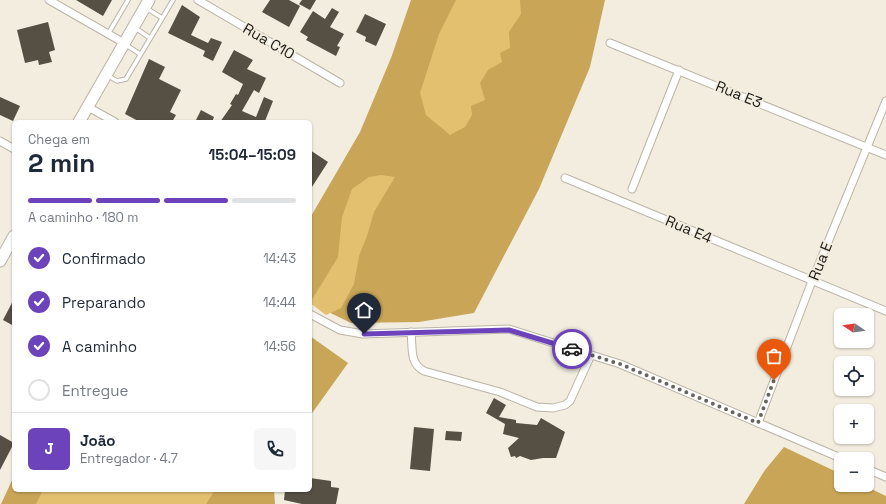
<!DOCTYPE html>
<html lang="pt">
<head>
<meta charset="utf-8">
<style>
	:root { --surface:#fff; --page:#f6f6f7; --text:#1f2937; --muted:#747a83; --line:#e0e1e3; --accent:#6d43bb }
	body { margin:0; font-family:"Space Grotesk",sans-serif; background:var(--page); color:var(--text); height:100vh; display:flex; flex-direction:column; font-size:15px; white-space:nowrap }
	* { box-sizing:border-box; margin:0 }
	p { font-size:13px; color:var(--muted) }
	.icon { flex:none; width:22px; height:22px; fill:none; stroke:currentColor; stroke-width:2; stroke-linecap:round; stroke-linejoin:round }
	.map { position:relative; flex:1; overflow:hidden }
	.sheet { position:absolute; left:12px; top:120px; width:300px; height:372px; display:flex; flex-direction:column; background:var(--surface); border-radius:6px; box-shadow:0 1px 3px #0004 }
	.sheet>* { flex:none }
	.needle { width:26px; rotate:283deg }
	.controls { position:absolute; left:834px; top:308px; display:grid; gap:8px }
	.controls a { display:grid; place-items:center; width:40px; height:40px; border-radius:6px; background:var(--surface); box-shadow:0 1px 3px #0004; font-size:20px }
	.pin { position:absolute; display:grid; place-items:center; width:34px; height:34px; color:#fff; margin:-41px -17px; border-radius:50% 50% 50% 0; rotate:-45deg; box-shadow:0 0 4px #0007 }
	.pin .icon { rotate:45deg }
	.courier { position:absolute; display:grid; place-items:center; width:40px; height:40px; margin:-20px; border:3px solid #6d43bb; border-radius:50%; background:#fff; color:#222; box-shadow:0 1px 5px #0007 }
	.headline em { font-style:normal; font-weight:700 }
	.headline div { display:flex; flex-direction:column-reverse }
	.headline { display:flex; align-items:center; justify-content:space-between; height:68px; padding:0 16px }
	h1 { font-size:26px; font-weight:700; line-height:30px }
	.bar { display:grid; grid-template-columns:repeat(4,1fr); gap:6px 4px; align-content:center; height:48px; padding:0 16px }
	.bar i { height:5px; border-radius:3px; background:var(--line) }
	.bar .selected { background:var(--accent) }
	.bar p { grid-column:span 4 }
	.line { display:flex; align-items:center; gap:10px; padding:0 16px; border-top:1px solid var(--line) }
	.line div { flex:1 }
	.round { display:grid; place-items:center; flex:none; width:42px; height:42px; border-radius:6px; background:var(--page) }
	ol { padding:0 16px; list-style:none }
	li { display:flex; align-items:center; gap:12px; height:44px }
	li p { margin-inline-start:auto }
	li .icon { padding:4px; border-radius:50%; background:var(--accent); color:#fff; stroke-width:4 }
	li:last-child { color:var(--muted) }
	li i { width:22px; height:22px; border:2px solid var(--line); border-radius:50% }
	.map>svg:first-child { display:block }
</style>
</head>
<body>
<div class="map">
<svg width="886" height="504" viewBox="0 0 886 504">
	<rect width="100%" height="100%" fill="#f3eddf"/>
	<!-- forest -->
	<g fill="#c9a557">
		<polygon points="411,0 605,0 590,67 539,189 474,313 419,322 351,323 310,303 310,218 360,132 391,58"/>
		<polygon points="310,336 348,363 310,416"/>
		<polygon points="784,447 841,474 841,485 863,485 886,496 886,504 744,504 765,470"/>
		<polygon points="14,476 14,490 274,490 275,504 1,504"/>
	</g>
	<!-- water -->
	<g fill="#e3bf70">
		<polygon points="456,0 520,0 521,14 509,32 510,48 500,53 502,62 488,70 480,83 485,100 471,106 472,115 465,127 450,135 426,115 420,93 439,34"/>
		<polygon points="381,175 395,177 374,212 367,236 359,256 354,284 341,308 326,315 310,303 338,257 342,217 352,189 369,177"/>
		<polygon points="43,490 215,490 206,504 36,504"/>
	</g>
	<!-- building -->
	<g fill="#554f44">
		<polygon points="76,0 112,0 103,16"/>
		<polygon points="270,0 289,0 300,6 289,27 262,12"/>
		<polygon points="302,0 316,0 310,10 299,4"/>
		<polygon points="182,5 200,17 191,35 208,43 211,38 222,42 213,61 203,56 205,51 168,33"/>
		<polygon points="332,8 339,12 330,27 344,34 337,46 340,47 336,56 306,40 308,37 300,32 313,11 325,19"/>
		<polygon points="365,14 386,24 376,46 365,41 366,37 356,32"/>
		<polygon points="48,22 55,50 49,52 52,62 39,65 38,60 25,63 17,30"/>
		<polygon points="234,50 253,60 247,69 266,78 259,93 254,90 242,111 256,117 264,97 273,101 265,121 266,122 220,122 232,105 230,104 236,94 238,95 243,84 222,72"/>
		<polygon points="149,59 165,67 159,79 181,90 170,112 176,115 172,122 140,122 125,114"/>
		<polygon points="0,97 20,106 13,121 0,115"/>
		<polygon points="201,110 214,117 212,122 195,122"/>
		<polygon points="310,150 328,162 310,190"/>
		<polygon points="14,299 14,326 3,320"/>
		<polygon points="494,398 506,405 499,417 516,420 516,423 537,425 541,418 565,432 556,458 543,458 531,460 520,456 516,458 515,456 511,457 508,448 519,438 503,434 505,424 486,413"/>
		<polygon points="414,427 434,429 430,471 410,469"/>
		<polygon points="446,431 462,432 461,441 445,440"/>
		<polygon points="0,435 14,443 0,470"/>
		<polygon points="310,478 331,481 331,487 339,488 336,504 302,504 284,500 285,490 310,490"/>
	</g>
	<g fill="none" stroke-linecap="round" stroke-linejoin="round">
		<!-- lane casing -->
		<g stroke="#bbb4a7" stroke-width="5.5">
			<g id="lane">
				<polyline points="146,8 162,18"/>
				<polyline points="134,27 150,38"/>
				<polyline points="108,34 128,0"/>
				<polyline points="126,45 140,54"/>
				<polyline points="107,75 117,81 126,79 173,0"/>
			</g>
		</g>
		<!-- street casing -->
		<g stroke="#bbb4a7" stroke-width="9">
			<g id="street">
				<polyline points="49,0 124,43"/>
				<polyline points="198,0 340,83"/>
				<polyline points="610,43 886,155"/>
				<polyline points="88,107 115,122"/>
				<polyline points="0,141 14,149"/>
				<polyline points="565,178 886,311"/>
				<polyline points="632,189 679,70"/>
				<polyline points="310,314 340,330 363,334 509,329 620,364 843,459"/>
				<path d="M411 332C413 348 409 363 424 371L500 392 537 407 553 408 565 405 570 401 591 355"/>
				<polyline points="758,423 812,281 886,101"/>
				<polyline points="867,469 886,477"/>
			</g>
		</g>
		<!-- secondary casing -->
		<g stroke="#bbb4a7" stroke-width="13">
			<g id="secondary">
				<polyline points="79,122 149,0"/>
				<polyline points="0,261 14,236"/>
			</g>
		</g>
		<!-- lane -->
		<use href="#lane" stroke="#fff" stroke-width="3.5"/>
		<!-- street -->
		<use href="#street" stroke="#fff" stroke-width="7"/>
		<!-- secondary -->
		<use href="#secondary" stroke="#fff" stroke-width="11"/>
	</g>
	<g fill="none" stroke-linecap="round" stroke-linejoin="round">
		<!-- done -->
		<polyline stroke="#69655d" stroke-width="4" stroke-dasharray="0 7.2" points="572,349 620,364 758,423 774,380"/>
		<!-- route -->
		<polyline stroke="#6d43bb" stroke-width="5" points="364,334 509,330 572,349"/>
	</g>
	<g text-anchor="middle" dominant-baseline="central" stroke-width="4" stroke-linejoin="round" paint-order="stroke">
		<!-- street labels -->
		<g font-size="15" fill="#1e1c17" stroke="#f3eddf">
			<text transform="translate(269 41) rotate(30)">Rua C10</text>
			<text transform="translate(739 94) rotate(22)">Rua E3</text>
			<text transform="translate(689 229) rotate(23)">Rua E4</text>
			<text transform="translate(820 261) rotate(-68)">Rua E</text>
		</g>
	</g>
</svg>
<div class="controls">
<a><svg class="needle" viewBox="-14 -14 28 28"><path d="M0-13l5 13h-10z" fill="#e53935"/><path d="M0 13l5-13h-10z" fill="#747a83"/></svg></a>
<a><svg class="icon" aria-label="locate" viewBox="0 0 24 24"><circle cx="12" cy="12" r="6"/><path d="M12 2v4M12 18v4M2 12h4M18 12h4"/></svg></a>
<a>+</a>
<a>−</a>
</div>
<div class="pin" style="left:774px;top:380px;background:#ea580c"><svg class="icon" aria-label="bag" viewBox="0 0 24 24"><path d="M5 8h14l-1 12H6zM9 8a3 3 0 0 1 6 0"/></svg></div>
<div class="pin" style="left:364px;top:334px;background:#1f2937"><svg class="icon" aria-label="home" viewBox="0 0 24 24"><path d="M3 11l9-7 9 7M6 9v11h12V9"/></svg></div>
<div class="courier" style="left:572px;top:349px"><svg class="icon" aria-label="car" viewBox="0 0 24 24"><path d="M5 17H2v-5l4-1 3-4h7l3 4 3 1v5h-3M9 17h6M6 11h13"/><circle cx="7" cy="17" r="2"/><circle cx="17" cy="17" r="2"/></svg></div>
<section class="sheet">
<div class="headline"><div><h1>2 min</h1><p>Chega em</p></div><em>15:04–15:09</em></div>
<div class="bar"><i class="selected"></i><i class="selected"></i><i class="selected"></i><i></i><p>A caminho · 180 m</p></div>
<ol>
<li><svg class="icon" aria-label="check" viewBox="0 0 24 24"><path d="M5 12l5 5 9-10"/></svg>Confirmado<p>14:43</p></li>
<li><svg class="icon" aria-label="check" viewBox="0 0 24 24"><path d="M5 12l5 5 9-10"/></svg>Preparando<p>14:44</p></li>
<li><svg class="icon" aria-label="check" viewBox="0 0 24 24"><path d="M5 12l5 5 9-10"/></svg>A caminho<p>14:56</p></li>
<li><i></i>Entregue</li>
</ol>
<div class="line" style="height:72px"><b class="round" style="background:var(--accent);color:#fff">J</b><div><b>João</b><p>Entregador · 4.7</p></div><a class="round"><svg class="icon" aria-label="phone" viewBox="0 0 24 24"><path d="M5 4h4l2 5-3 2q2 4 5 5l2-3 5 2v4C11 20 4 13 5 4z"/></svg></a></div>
</section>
</div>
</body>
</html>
